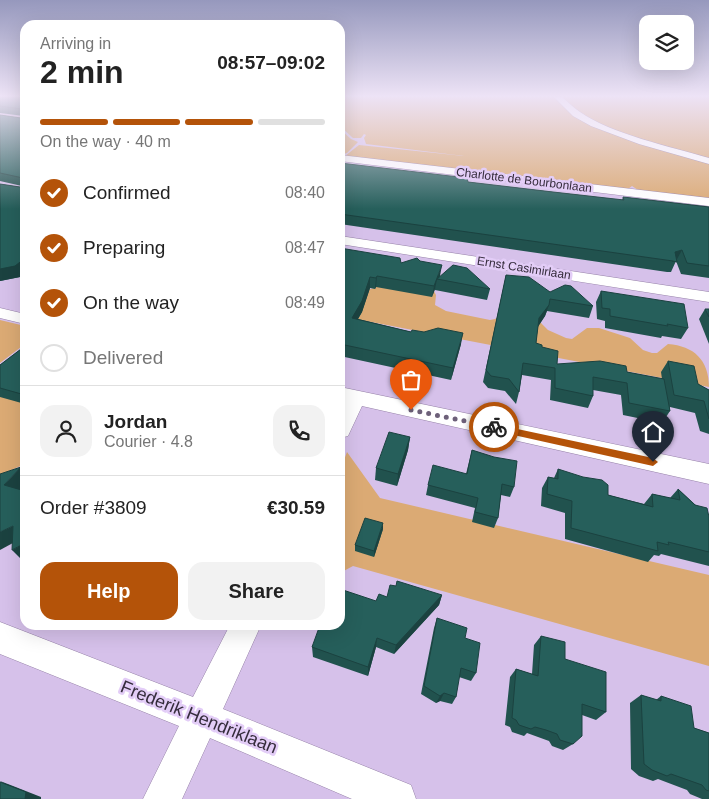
<!DOCTYPE html>
<html lang="en">
<head>
<meta charset="utf-8">
<style>
	:root { --surface:#fff; --page:#f2f2f2; --text:#222; --muted:#767676; --line:#e0e0e0; --accent:#b45309 }
	body { margin:0; font-family:Helvetica,sans-serif; background:var(--page); color:var(--text); height:100vh; display:flex; flex-direction:column; font-size:19px; white-space:nowrap }
	* { box-sizing:border-box; margin:0 }
	p { font-size:16px; color:var(--muted) }
	.icon { flex:none; width:28px; height:28px; fill:none; stroke:currentColor; stroke-width:2; stroke-linecap:round; stroke-linejoin:round }
	.map { position:relative; flex:1; overflow:hidden }
	.side { position:absolute; left:20px; top:20px; width:325px; height:610px; display:flex; flex-direction:column; background:var(--surface); border-radius:15px; box-shadow:0 5px 20px #0002 }
	.side>* { flex:none }
	.tools { position:absolute; left:639px; top:15px; display:grid; gap:10px }
	.tools a { display:grid; place-items:center; width:55px; height:55px; border-radius:10px; background:var(--surface); box-shadow:0 5px 20px #0002; font-size:25px }
	.pin { position:absolute; display:grid; place-items:center; width:42px; height:42px; color:#fff; margin:-51px -21px; border-radius:50% 50% 50% 0; rotate:-45deg; box-shadow:0 0 5px #0007 }
	.pin .icon { rotate:45deg }
	.courier { position:absolute; display:grid; place-items:center; width:50px; height:50px; margin:-25px; border:4px solid #b45309; border-radius:50%; background:#fff; color:#222; box-shadow:0 1px 6px #0007 }
	.head em { font-style:normal; font-weight:700 }
	.head div { display:flex; flex-direction:column-reverse }
	.head { display:flex; align-items:center; justify-content:space-between; height:85px; padding:0 20px }
	h1 { font-size:32px; font-weight:700; line-height:38px }
	.bar { display:grid; grid-template-columns:repeat(4,1fr); gap:8px 5px; align-content:center; height:60px; padding:0 20px }
	.bar i { height:6px; border-radius:4px; background:var(--line) }
	.bar .selected { background:var(--accent) }
	.bar p { grid-column:span 4 }
	.line { display:flex; align-items:center; gap:12px; padding:0 20px; border-top:1px solid var(--line) }
	.line div { flex:1 }
	.round { display:grid; place-items:center; flex:none; width:52px; height:52px; border-radius:15px; background:var(--page) }
	ol { padding:0 20px; list-style:none }
	li { display:flex; align-items:center; gap:15px; height:55px }
	li p { margin-inline-start:auto }
	li .icon { padding:5px; border-radius:50%; background:var(--accent); color:#fff; stroke-width:4 }
	li:last-child { color:var(--muted) }
	li i { width:28px; height:28px; border:2px solid var(--line); border-radius:50% }
	.button { display:flex; gap:10px; margin-top:auto; padding:10px 20px }
	.button a { flex:1; height:58px; border-radius:15px; background:var(--accent); color:#fff; font-size:20px; font-weight:700; line-height:58px; text-align:center }
	.button a+a { background:var(--page); color:var(--text) }
	.map>svg:first-child { display:block }
</style>
</head>
<body>
<div class="map">
<svg width="709" height="799" viewBox="0 0 709 799">
	<rect width="100%" height="100%" fill="#d6c1ea"/>
	<!-- green -->
	<g fill="#dbaa74">
		<polygon points="340,97 709,97 709,200 641,192 632,186 628,189 345,156 359,145 464,156 366,144 364,138 366,135 364,134 361,138 353,138 340,126"/>
		<polygon points="340,129 351,139 358,142 347,153 340,155"/>
		<path d="M385 282 434 291 436 295 435 305 446 311 490 320 495 319 503 314 541 323 548 330 566 338 572 339 587 328H599L630 338 643 350 652 353H657L668 344C694 346 709 360 709 387L340 316V285C359 289 368 294 385 282Z"/>
		<polygon points="0,320 25,326 25,344 0,363"/>
		<polygon points="0,389 25,399 25,464 0,475"/>
		<polygon points="347,452 380,498 709,575 709,666 353,566 340,573 340,471"/>
	</g>
	<g fill="none" stroke-linecap="round" stroke-linejoin="round">
		<!-- minor casing -->
		<g stroke="#9783a9" stroke-width="1">
			<g id="minor">
				<path d="M554 97H562C568 102 574 108 580 112 611 134 672 147 709 158V164L639 144 591 126 573 116Z"/>
				<polygon points="340,155 709,198 709,206 340,161"/>
				<polygon points="340,236 709,292 709,302 340,244"/>
				<polygon points="0,308 25,314 25,324 0,318"/>
				<polygon points="340,387 709,464 709,484 362,406 348,436 340,438 340,408 343,402 340,401"/>
				<polygon points="0,622 193,697 230,625 261,625 223,709 411,785 416,799 352,799 210,738 182,799 143,799 179,726 0,654"/>
			</g>
		</g>
		<!-- minor -->
		<use href="#minor" fill="#fff" fill-rule="evenodd"/>
	</g>
	<!-- wall -->
	<g fill="#21524e">
		<polygon points="0,97 25,97 25,274 20,277 0,281 0,184 20,187 22,186 0,181 0,115 21,118 24,116 0,113"/>
		<polygon points="340,163 468,182 622,200 623,197 709,207 709,278 681,274 676,261 671,272 667,272 340,224"/>
		<polygon points="340,248 401,263 420,261 440,277 490,289 487,300 435,290 435,289 432,297 376,287 375,289 370,288 362,312 358,319 461,344 451,380 340,356"/>
		<polygon points="506,275 550,292 593,306 589,318 547,311 545,316 538,326 536,343 542,347 557,364 627,372 662,379 661,372 668,361 698,384 709,390 709,434 700,431 695,413 670,407 670,411 662,423 623,415 621,395 593,390 593,396 588,408 550,400 551,380 522,375 519,392 516,404 505,391 488,388 483,382"/>
		<polygon points="601,291 688,328 681,339 662,336 661,338 605,328 605,321 597,319 596,302"/>
		<polygon points="705,309 709,309 709,344 699,319"/>
		<polygon points="25,346 25,404 0,397 0,365"/>
		<polygon points="410,437 408,450 397,486 375,480 376,468"/>
		<polygon points="472,450 514,487 510,497 501,495 498,518 494,528 472,522 475,508 426,495 428,485 466,474"/>
		<polygon points="558,469 608,495 644,504 652,494 670,498 678,489 709,517 709,566 661,554 659,556 654,555 648,562 565,539 565,513 541,506 542,488 548,477 554,478"/>
		<polygon points="383,529 374,557 355,551 355,545"/>
		<polygon points="442,595 439,605 394,654 376,647 368,676 313,657 312,647 376,601 387,597"/>
		<polygon points="437,618 476,673 471,681 459,677 456,697 452,704 440,701 436,703 421,694 434,628"/>
		<polygon points="541,636 565,659 606,712 596,720 582,715 573,744 563,750 552,746 549,741 527,733 524,736 512,732 510,727 505,725 510,677 516,669 532,674 534,645"/>
		<polygon points="641,695 656,700 661,696 694,728 709,733 709,799 702,799 690,794 687,790 658,779 653,781 639,776 631,769 630,703"/>
	</g>
	<!-- shaded-wall -->
	<g fill="#1b4240">
		<polygon points="682,250 676,261 672,262 675,252"/>
		<polygon points="25,252 25,274 20,277 0,281 0,269"/>
		<polygon points="442,265 440,276 439,280 437,279 435,289 432,297 434,286"/>
		<polygon points="377,276 376,287 375,289 376,278"/>
		<polygon points="370,277 370,288 362,312 352,329 352,318"/>
		<polygon points="549,305 545,316 536,330 539,318"/>
		<polygon points="463,333 461,344 451,380 453,368"/>
		<polygon points="410,437 408,450 397,486 398,474"/>
		<polygon points="21,467 25,472 25,486 14,497 4,485"/>
		<polygon points="383,523 383,529 374,557 374,551"/>
		<polygon points="13,526 24,537 0,550 0,532"/>
		<polygon points="23,544 25,546 25,561 24,562 12,550"/>
		<polygon points="442,595 439,605 394,654 396,645"/>
		<polygon points="377,638 376,647 368,676 368,667"/>
		<polygon points="444,693 440,701 436,703 440,696"/>
		<polygon points="0,781 13,786 41,797 41,799 25,799"/>
	</g>
	<!-- building -->
	<g fill="#265f5b" stroke="#1b4240">
		<polygon points="0,97 25,97 25,225 24,259 15,266 0,269 0,184 20,187 22,186 23,178 0,173 0,115 21,118 24,116 24,110 22,109 0,106"/>
		<polygon points="340,163 467,178 468,182 553,192 624,200 623,197 709,207 709,266 687,263 682,250 675,252 677,262 673,261 340,214"/>
		<polygon points="340,248 400,258 401,263 417,258 420,261 442,265 434,286 377,276 376,278 370,277 362,301 352,318 411,332 412,330 424,332 438,328 463,333 453,368 340,344"/>
		<polygon points="453,265 467,268 490,289 437,279"/>
		<polygon points="506,275 529,277 550,292 565,285 571,286 593,306 550,299 549,305 539,318 536,343 542,345 542,347 558,351 557,364 600,361 626,366 627,372 664,379 670,411 629,403 627,383 593,377 593,396 555,388 555,368 523,363 519,392 509,379 491,376 486,370"/>
		<polygon points="601,291 684,304 688,328 667,324 668,326 610,316 610,309 602,308"/>
		<polygon points="705,309 709,309 709,317"/>
		<polygon points="25,346 25,395 0,388 0,365"/>
		<polygon points="668,361 694,366 698,384 709,390 709,419 704,401 674,395"/>
		<polygon points="389,432 410,437 398,474 376,468"/>
		<polygon points="472,450 494,457 517,461 514,487 502,484 498,518 475,512 478,498 428,485 433,465 467,474"/>
		<polygon points="21,467 4,485 25,491 25,545 23,544 12,550 13,526 0,532 0,474"/>
		<polygon points="558,469 583,477 602,480 608,485 608,495 653,507 652,494 680,500 678,489 695,505 707,508 709,517 709,552 668,542 669,545 657,542 658,551 571,528 572,501 547,494 548,477 558,479"/>
		<polygon points="365,518 383,523 374,551 355,545"/>
		<polygon points="397,581 442,595 396,645 377,638 368,667 312,647 320,625 340,625 340,589 376,601 379,594 387,597 390,585 396,586"/>
		<polygon points="437,618 467,628 465,638 480,643 476,673 461,668 456,697 444,693 440,696 424,686"/>
		<polygon points="541,636 565,642 565,659 606,672 606,712 582,704 582,736 573,744 560,740 557,734 546,730 535,727 531,729 519,725 516,720 512,718 516,669 538,676"/>
		<polygon points="641,695 661,701 661,696 691,706 694,728 709,733 709,791 706,790 702,785 671,774 667,776 652,770 644,764"/>
		<polygon points="0,782 26,792 25,799 0,799"/>
	</g>
	<!-- sky -->
	<linearGradient id="sky" x2="0" y2="1"><stop stop-color="#9698bd"/><stop offset="0.46" stop-color="#ede3f6"/><stop offset="1" stop-color="#ede3f6" stop-opacity="0"/></linearGradient>
	<rect width="709" height="209" fill="url(#sky)"/>
	<!-- route -->
	<polygon fill="#b45309" points="494,424 653,458 658,462 653,466 491,430 491,425"/>
	<g fill="none" stroke-linecap="round" stroke-linejoin="round">
		<!-- done -->
		<polyline stroke="#6d6079" stroke-width="5" stroke-dasharray="0 9" points="411,410 494,427"/>
	</g>
	<g text-anchor="middle" dominant-baseline="central" stroke-width="5" stroke-linejoin="round" paint-order="stroke">
		<!-- far-street labels -->
		<g font-size="12" fill="#352c3c" stroke="#e3cdf7">
			<text transform="translate(524 180) rotate(7)">Charlotte de Bourbonlaan</text>
			<text transform="translate(524 268) rotate(9)">Ernst Casimirlaan</text>
		</g>
		<!-- near-street labels -->
		<g font-size="18" fill="#352c3c" stroke="#e3cdf7">
			<text transform="translate(199 717) rotate(22)">Frederik Hendriklaan</text>
		</g>
	</g>
</svg>
<div class="tools">
<a><svg class="icon" aria-label="layers" viewBox="0 0 24 24"><path d="M12 4l9 5-9 5-9-5zM3 14l9 5 9-5"/></svg></a>
</div>
<div class="pin" style="left:411px;top:410px;background:#ea580c"><svg class="icon" aria-label="bag" viewBox="0 0 24 24"><path d="M5 8h14l-1 12H6zM9 8a3 3 0 0 1 6 0"/></svg></div>
<div class="pin" style="left:653px;top:462px;background:#1f2937"><svg class="icon" aria-label="home" viewBox="0 0 24 24"><path d="M3 11l9-7 9 7M6 9v11h12V9"/></svg></div>
<div class="courier" style="left:494px;top:427px"><svg class="icon" aria-label="bike" viewBox="0 0 24 24"><circle cx="6" cy="16" r="4"/><circle cx="18" cy="16" r="4"/><path d="M6 16l4-8h5l3 8M10 8l3 8H6M13 5h3"/></svg></div>
<section class="side">
<div class="head"><div><h1>2 min</h1><p>Arriving in</p></div><em>08:57–09:02</em></div>
<div class="bar"><i class="selected"></i><i class="selected"></i><i class="selected"></i><i></i><p>On the way · 40 m</p></div>
<ol>
<li><svg class="icon" aria-label="check" viewBox="0 0 24 24"><path d="M5 12l5 5 9-10"/></svg>Confirmed<p>08:40</p></li>
<li><svg class="icon" aria-label="check" viewBox="0 0 24 24"><path d="M5 12l5 5 9-10"/></svg>Preparing<p>08:47</p></li>
<li><svg class="icon" aria-label="check" viewBox="0 0 24 24"><path d="M5 12l5 5 9-10"/></svg>On the way<p>08:49</p></li>
<li><i></i>Delivered</li>
</ol>
<div class="line" style="height:90px"><a class="round"><svg class="icon" aria-label="person" viewBox="0 0 24 24"><circle cx="12" cy="8" r="4"/><path d="M4 21q1-7 8-7t8 7"/></svg></a><div><b>Jordan</b><p>Courier · 4.8</p></div><a class="round"><svg class="icon" aria-label="phone" viewBox="0 0 24 24"><path d="M5 4h4l2 5-3 2q2 4 5 5l2-3 5 2v4C11 20 4 13 5 4z"/></svg></a></div>
<div class="line" style="height:65px"><div>Order #3809</div><b>€30.59</b></div>
<div class="button"><a>Help</a><a>Share</a></div>
</section>
</div>
</body>
</html>
